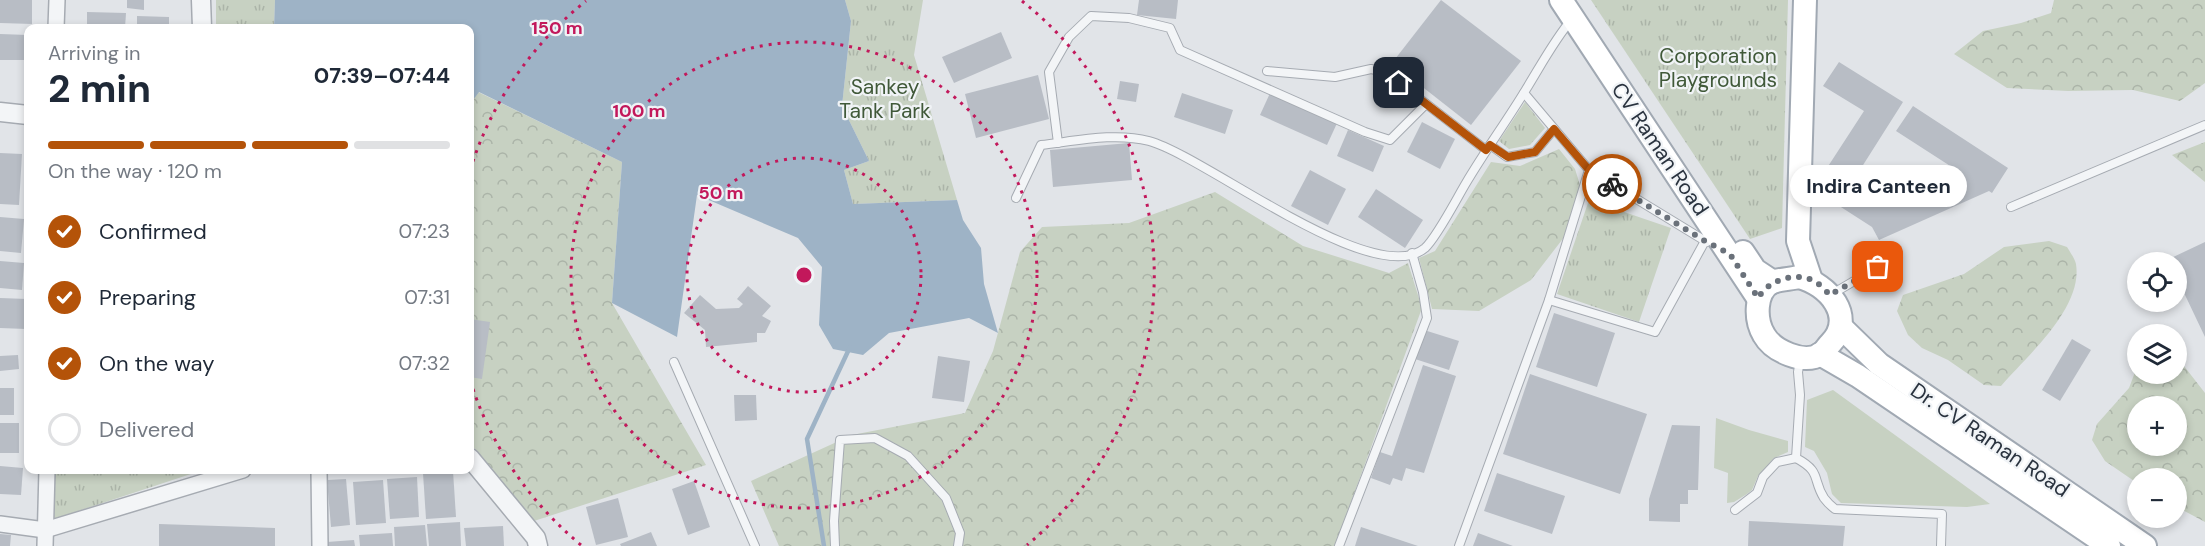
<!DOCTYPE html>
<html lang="en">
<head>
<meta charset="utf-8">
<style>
	:root { --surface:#fff; --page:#f2f2f3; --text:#1f2937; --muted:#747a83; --line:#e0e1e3; --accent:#b45309 }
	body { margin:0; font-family:"DM Sans",sans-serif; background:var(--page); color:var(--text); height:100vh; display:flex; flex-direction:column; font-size:22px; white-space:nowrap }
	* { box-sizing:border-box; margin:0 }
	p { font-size:20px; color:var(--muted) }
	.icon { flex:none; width:33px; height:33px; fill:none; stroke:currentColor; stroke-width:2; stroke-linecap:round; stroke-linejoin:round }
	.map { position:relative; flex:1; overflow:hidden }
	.details { position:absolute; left:24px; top:24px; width:450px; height:450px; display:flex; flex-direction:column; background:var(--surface); border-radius:12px; box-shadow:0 3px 9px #0003 }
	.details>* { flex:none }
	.buttons { position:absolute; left:2127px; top:252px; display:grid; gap:12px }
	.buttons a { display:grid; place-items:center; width:60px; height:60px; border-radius:50%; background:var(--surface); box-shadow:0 3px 9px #0003; font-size:30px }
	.pin { position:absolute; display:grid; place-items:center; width:51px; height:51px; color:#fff; margin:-26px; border-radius:12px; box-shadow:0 3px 9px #0006 }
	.courier { position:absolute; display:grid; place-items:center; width:60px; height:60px; margin:-30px; border:4px solid #b45309; border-radius:50%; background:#fff; color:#222; box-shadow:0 2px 8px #0007 }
	.bubble { position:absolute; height:42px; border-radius:21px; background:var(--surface); box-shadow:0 3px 9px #0003; font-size:20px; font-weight:700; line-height:42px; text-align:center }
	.summary em { font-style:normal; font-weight:700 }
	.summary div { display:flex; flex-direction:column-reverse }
	.summary { display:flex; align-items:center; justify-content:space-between; height:102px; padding:0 24px }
	h1 { font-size:39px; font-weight:700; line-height:45px }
	.bar { display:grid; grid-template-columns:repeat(4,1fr); gap:9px 6px; align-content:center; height:72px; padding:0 24px }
	.bar i { height:8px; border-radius:4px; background:var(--line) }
	.bar .on { background:var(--accent) }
	.bar p { grid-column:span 4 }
	ol { padding:0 24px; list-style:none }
	li { display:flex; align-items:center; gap:18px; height:66px }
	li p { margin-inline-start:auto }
	li .icon { padding:6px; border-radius:50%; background:var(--accent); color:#fff; stroke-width:4 }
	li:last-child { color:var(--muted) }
	li i { width:33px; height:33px; border:3px solid var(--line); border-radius:50% }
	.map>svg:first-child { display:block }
</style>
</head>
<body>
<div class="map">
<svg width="2205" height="546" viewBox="0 0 2205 546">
	<defs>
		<pattern id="forest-crowns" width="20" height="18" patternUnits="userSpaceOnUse" patternTransform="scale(1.5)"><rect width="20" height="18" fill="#c7d1c2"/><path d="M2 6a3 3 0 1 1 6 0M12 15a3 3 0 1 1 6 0" fill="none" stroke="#abb4a8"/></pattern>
		<pattern id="park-tufts" width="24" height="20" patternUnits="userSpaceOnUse" patternTransform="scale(1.5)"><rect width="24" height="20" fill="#c7d1c2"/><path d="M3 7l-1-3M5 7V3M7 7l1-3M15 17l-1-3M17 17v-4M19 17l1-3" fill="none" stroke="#abb4a8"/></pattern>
	</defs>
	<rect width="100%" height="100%" fill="#e1e4e8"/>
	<!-- forest -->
	<g fill="url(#forest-crowns)" fill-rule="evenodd">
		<polygon points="2054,0 2205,0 2205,83 2180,101 2133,90 2068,91 2007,88 1954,54 1983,31 2021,23 2051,13"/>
		<polygon points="478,92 622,162 612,303 706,465 534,521 470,443 470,104"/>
		<polygon points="2205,142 2205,182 2172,155"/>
		<polygon points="1559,149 1575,169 1580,185 1565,236 1531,280 1479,311 1432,309 1419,258 1435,251 1491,162 1520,166"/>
		<polygon points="1215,192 1303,246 1389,273 1408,263 1422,308 1335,546 779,546 751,481 852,435 965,413 993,351 1020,252 1042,227 1129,223"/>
		<path d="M2049 241 2067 247C2070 252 2075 259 2076 264 2083 308 2028 355 2001 386L1984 385 1948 360 1922 348 1908 335 1897 311 1903 295 1964 274 2004 247Z"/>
		<path d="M2177 357 2205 393V522L2177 507 2176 478H2138L2137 483 2105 461 2092 440 2097 424 2129 388 2137 367 2138 374H2176ZM2176 406V446H2138V406Z"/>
	</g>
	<!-- park -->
	<g fill="url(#park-tufts)">
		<polygon points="216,0 275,0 274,28 216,28"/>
		<polygon points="845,0 923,0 914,55 957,200 853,204 844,170 869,161 842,106 851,21"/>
		<polygon points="1591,0 1788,0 1782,228 1750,239"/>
		<polygon points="1525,102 1545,128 1530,145 1509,149 1499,141"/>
		<polygon points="1589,200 1671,228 1639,322 1557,294"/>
		<polygon points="55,470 203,470 54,519"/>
	</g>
	<!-- garden -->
	<g fill="#c7d1c2">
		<polygon points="1833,390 1990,504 1967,507 1841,503 1832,494 1827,473 1814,451 1805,447 1807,400"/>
		<polygon points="1716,418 1749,430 1788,441 1788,452 1774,458 1758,476 1752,490 1747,494 1734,502 1727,503 1728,473 1714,468"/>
	</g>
	<!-- water -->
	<polygon fill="#9eb3c6" points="275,0 845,0 851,21 842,106 869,161 844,170 853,204 957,200 963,220 981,248 984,284 998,333 969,318 889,333 863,355 833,349 819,325 822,267 798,238 697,195 677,337 612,303 622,162 479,92 470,104 470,28 274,28"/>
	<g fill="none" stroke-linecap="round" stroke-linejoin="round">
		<!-- stream -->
		<polyline stroke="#9eb3c6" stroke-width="4.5" points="824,546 807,439 850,347"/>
	</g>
	<!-- building -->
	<g fill="#b8bdc5">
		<polygon points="0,0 32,0 32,24 0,23"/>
		<polygon points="127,0 144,0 144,10 127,8"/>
		<polygon points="1139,0 1178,0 1176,19 1137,15"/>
		<polygon points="1441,0 1521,61 1471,125 1392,63"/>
		<polygon points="87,12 126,13 125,28 87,28"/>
		<polygon points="137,16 169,17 169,28 137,28"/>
		<polygon points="1001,32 1012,58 954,83 942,57"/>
		<polygon points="0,34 28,35 28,60 0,60"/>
		<polygon points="1839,62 1903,102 1858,173 1899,200 1958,171 1896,131 1913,106 2008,168 1992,193 1989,191 1879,240 1872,227 1830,200 1841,182 1825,171 1864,111 1823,86"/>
		<polygon points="1038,75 1049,119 976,138 965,94"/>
		<polygon points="1120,81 1139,84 1136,102 1117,99"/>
		<polygon points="1271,91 1338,121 1327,145 1260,115"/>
		<polygon points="1182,93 1233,110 1225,134 1174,117"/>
		<polygon points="1422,122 1455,139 1440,169 1407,152"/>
		<polygon points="1348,130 1384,146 1373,172 1337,156"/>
		<polygon points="1129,143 1132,180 1053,187 1050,150"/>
		<polygon points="0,153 22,154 19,205 0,204"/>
		<polygon points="1310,170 1346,189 1328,225 1291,206"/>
		<polygon points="1376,189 1423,220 1405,248 1358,217"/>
		<polygon points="0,217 24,219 21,253 0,251"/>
		<polygon points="2205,242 2205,337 2176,276 2176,262 2170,262 2169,259"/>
		<polygon points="0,261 24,263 22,290 0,288"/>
		<polygon points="748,286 771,306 762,316 771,321 765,333 757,333 757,342 706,347 705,330 684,313 700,295 716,309 739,308 743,304 737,299"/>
		<polygon points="0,298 27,299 26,329 0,328"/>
		<polygon points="1554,313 1615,333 1597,387 1536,367"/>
		<polygon points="470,319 490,322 482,379 470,377"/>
		<polygon points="1424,330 1459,341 1449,370 1415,359"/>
		<polygon points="2072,339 2091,350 2060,401 2042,390"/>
		<polygon points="18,355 19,369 0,371 0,356"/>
		<polygon points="938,356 970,361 964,402 932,398"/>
		<polygon points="1423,365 1456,376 1424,473 1406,468 1402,481 1393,478 1390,485 1371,478 1380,452 1392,456"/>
		<polygon points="1530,374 1647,414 1620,494 1503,454"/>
		<rect x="0" y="388" width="14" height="27"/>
		<polygon points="734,395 756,395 757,420 735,421"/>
		<rect x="0" y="423" width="19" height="30"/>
		<polygon points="1672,425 1700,426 1698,490 1688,490 1688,504 1680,504 1680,522 1649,521 1649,499"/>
		<polygon points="0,466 23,468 21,495 0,494"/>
		<polygon points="453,471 456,517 426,519 423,473"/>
		<polygon points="1497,473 1565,496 1552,534 1484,511"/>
		<polygon points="417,477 419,517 390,519 387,479"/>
		<polygon points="346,479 350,525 331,527 327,480"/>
		<polygon points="383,480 386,523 356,525 353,482"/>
		<polygon points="694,481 710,527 688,535 672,489"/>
		<polygon points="618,498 628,537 596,545 586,507"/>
		<polygon points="1749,521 1845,526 1843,546 1748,546"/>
		<polygon points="460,522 461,546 429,546 427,524"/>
		<polygon points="159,524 275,528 275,546 159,546"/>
		<polygon points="425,525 427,546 395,546 394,527"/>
		<polygon points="503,526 504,546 466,546 464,528"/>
		<polygon points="1361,527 1418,546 1355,546"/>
		<polygon points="651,532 657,546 621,546 620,544"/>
		<polygon points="392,533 393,546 360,546 359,535"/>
		<polygon points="1478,533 1513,546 1473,546"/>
		<polygon points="0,534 11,535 10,546 0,546"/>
		<polygon points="354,540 355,546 327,546 327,542"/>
	</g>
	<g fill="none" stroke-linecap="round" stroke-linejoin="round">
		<!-- service casing -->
		<g stroke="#a6abb2" stroke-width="10">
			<g id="service">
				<polyline points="1267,71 1335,77 1371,69 1385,72 1486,150"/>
				<polyline points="1058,143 1049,72 1069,37 1091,16 1129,18 1170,28 1180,50 1365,132 1390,140 1426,104"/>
				<polyline points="1490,145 1507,157 1535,152 1554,129"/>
				<polyline points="1589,170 1707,242"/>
				<path d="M1016 198 1041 145C1076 141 1115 132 1149 141 1205 156 1374 291 1425 248 1437 237 1457 198 1466 183 1485 151 1506 122 1525 91 1540 67 1554 40 1572 19"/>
				<polyline points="2011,207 2205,125"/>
				<polyline points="1832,294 1878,267"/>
				<polyline points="1549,300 1655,332 1705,241"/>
				<path d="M1800 360 1798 372 1800 395 1796 458C1822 472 1812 479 1824 498 1827 502 1831 506 1835 509L1942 514 1941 546"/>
				<polyline points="674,362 755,546"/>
				<polyline points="1735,510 1757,493 1763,477 1777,462 1796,458"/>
				<polyline points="835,546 834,521 840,440 875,438 908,456 946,498 960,533 958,546"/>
				<polyline points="1339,546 1427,318 1423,292 1412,253"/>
				<polyline points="1459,546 1549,300 1589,170 1524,93"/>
			</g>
		</g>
		<!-- minor casing -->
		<g stroke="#a6abb2" stroke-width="18">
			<g id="minor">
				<polyline points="56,28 57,0"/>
				<polyline points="319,470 320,546"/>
				<polyline points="0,524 45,530 243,470"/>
				<polyline points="45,546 47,470"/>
			</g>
		</g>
		<!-- tertiary casing -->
		<g stroke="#a6abb2" stroke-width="21">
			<g id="tertiary">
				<polyline points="201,0 202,28"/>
				<polyline points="0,112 28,115"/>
				<polyline points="470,458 536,538 538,546"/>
			</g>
		</g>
		<!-- primary casing -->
		<g stroke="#a1a9b3" stroke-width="26">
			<g id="primary">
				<polyline points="1561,0 1758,298"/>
				<polyline points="1805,0 1798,241 1811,280"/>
				<polyline points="1743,252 1755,270 1773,282"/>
				<path d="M1799 277C1828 284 1857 317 1830 344 1827 347 1824 352 1821 354 1804 365 1773 351 1764 335 1755 320 1754 292 1772 282 1780 279 1791 279 1799 277Z"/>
				<polyline points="1841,327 1879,364 2145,546"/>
				<polyline points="1820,354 1858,376 2109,546"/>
			</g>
		</g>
		<!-- service -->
		<use href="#service" stroke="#f3f5f7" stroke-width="8"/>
		<!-- minor -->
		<use href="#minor" stroke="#f3f5f7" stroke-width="15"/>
		<!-- tertiary -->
		<use href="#tertiary" stroke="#f3f5f7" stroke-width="18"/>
		<!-- primary -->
		<use href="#primary" stroke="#fff" stroke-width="22"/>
	</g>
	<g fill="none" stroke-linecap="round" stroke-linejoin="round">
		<!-- done -->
		<path stroke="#6a717a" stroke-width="6" stroke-dasharray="0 10.8" d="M1612 184 1705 241 1730 254 1758 298C1768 281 1792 272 1812 280 1819 283 1825 290 1830 295L1878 267"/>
		<!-- route -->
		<polyline stroke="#b45309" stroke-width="8" points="1399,83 1486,150 1490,145 1508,157 1535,152 1554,129 1589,170 1612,184"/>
	</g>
	<!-- distance rings -->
	<g fill="none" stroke="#c2185b" stroke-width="3" stroke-dasharray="3 6">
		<circle cx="804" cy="275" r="117"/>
		<circle cx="804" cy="275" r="233"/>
		<path d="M581 545A350 350 0 0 1 470 380M470 170A350 350 0 0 1 586 1M1022 1A350 350 0 0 1 1027 545"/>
	</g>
	<g text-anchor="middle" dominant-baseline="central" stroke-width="4.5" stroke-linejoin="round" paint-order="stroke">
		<!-- park labels -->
		<g font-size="21" fill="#405939" stroke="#f0f3f6">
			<text x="1718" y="56">Corporation<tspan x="1718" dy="24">Playgrounds</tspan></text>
			<text x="885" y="87">Sankey<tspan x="885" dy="24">Tank Park</tspan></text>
		</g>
		<!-- street labels -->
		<g font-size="21" fill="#2a333f" stroke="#f0f3f6">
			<text transform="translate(1660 149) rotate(56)">CV Raman Road</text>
			<text transform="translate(1990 440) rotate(34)">Dr. CV Raman Road</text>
		</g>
	</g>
	<circle cx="804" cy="275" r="9" fill="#c2185b" stroke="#f0f3f6" stroke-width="3"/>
	<g font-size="18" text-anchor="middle" font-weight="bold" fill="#c2185b" stroke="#f0f3f6" stroke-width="4.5" stroke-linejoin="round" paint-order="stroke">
		<text x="557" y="34">150 m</text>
		<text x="639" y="117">100 m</text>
		<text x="721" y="199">50 m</text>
	</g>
</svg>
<div class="buttons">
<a><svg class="icon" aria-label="locate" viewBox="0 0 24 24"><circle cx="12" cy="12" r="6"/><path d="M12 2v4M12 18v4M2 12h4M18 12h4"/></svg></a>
<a><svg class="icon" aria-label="layers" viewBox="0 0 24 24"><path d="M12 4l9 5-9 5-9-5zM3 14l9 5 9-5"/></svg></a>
<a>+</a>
<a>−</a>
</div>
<div class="pin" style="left:1878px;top:267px;background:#ea580c"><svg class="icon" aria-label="bag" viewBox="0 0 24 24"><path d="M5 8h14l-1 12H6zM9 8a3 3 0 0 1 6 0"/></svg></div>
<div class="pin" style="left:1399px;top:83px;background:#1f2937"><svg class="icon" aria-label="home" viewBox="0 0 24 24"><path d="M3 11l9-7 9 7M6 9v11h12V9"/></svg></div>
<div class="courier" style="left:1612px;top:184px"><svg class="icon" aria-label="bike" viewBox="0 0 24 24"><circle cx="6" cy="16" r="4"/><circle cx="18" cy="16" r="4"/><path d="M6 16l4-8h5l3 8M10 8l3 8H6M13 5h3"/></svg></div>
<div class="bubble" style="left:1790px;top:165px;width:177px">Indira Canteen</div>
<section class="details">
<div class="summary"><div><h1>2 min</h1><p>Arriving in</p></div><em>07:39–07:44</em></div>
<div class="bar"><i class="on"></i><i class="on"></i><i class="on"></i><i></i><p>On the way · 120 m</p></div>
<ol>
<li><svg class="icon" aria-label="check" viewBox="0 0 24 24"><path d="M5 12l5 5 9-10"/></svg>Confirmed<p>07:23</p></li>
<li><svg class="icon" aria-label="check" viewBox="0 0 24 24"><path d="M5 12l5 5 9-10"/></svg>Preparing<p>07:31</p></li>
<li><svg class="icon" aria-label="check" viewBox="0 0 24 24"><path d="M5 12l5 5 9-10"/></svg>On the way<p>07:32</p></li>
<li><i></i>Delivered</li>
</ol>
</section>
</div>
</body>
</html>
